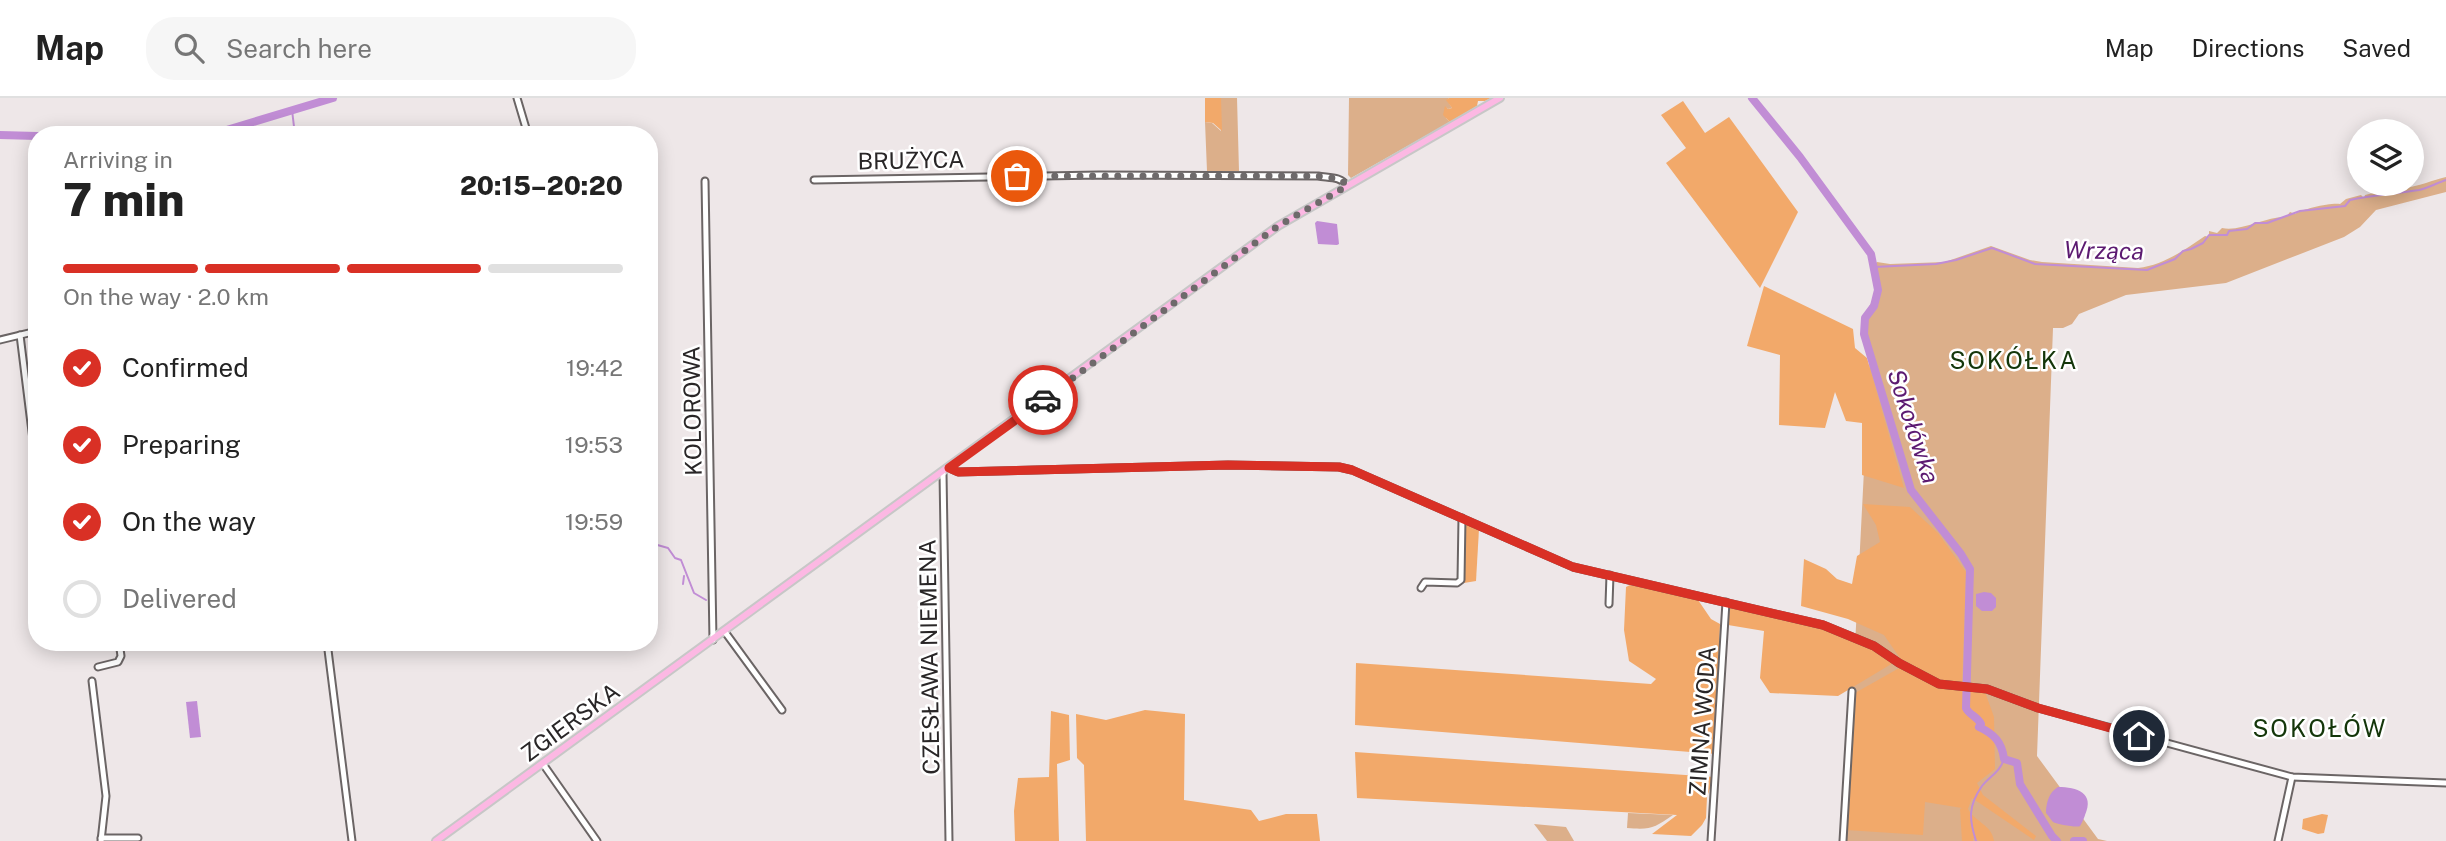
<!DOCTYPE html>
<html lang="en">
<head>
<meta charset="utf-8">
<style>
	:root { --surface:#fff; --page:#f6f6f6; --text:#222; --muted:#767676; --line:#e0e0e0; --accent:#d93025 }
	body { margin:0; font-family:"Public Sans",sans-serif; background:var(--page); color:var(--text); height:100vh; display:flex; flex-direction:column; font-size:26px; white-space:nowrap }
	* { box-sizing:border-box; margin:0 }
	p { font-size:23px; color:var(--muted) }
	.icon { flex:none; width:38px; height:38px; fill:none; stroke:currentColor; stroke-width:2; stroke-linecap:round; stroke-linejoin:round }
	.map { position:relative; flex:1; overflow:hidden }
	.sheet { position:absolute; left:28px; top:28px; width:630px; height:525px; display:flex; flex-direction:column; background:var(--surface); border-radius:28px; box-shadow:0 4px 18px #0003 }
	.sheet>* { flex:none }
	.buttons { position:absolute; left:2347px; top:21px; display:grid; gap:14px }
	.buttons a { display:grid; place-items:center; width:77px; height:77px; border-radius:50%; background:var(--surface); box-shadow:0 4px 18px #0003; font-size:35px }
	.pin { position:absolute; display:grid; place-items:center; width:60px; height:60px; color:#fff; margin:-30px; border:4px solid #fff; border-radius:50%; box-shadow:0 2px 7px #0007 }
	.courier { position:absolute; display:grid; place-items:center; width:70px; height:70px; margin:-35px; border:5px solid #d93025; border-radius:50%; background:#fff; color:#222; box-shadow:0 2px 9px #0007 }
	.overview em { font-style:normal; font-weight:800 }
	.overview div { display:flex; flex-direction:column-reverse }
	.overview { display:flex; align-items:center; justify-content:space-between; height:119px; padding:0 35px }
	h1 { font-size:46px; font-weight:800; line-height:52px }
	.bar { display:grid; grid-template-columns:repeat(4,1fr); gap:10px 7px; align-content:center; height:84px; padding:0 35px }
	.bar i { height:9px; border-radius:5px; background:var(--line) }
	.bar .on { background:var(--accent) }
	.bar p { grid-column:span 4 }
	ol { padding:0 35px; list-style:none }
	li { display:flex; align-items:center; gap:21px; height:77px }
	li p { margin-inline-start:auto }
	li .icon { padding:7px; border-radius:50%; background:var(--accent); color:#fff; stroke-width:4 }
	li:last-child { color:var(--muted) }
	li i { width:38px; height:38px; border:4px solid var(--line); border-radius:50% }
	header { display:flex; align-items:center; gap:42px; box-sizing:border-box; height:98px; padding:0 35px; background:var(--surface); border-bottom:2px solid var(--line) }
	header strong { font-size:33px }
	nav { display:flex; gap:38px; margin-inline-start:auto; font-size:24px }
	.search { width:490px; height:63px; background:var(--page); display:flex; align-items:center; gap:18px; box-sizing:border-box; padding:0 24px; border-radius:28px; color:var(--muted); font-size:26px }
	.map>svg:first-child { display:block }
</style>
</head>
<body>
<header>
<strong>Map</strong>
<div class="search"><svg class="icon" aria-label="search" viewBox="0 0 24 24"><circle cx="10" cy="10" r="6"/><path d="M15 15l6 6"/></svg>Search here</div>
<nav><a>Map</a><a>Directions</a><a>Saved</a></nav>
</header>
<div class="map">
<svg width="2446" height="743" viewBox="0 0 2446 743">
	<rect width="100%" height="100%" fill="#eee7e8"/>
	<!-- green -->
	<g fill="#dcaf8a">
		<polygon points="1221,0 1237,0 1239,73 1207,73 1205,24 1212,25 1221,33"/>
		<polygon points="1349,0 1449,0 1447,2 1452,10 1448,11 1445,9 1446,20 1450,24 1351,80 1348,77"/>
		<path d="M2446 79V94L2376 112 2360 129 2344 139 2226 185 2126 197 2079 216 2072 226 2063 230H2053L2037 658 2098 741 2107 743H1845L1870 255 1865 216 1875 198 1872 169 1877 164 1890 166 1945 164 1991 148 2030 162 2042 164 2138 170C2164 167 2184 152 2205 138L2209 139V133L2217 135 2222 130C2241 134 2267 118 2286 119L2290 114 2295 116C2301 111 2333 104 2340 106L2346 101 2361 97 2364 100 2365 97C2378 93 2393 92 2406 90 2419 88 2433 82 2446 79Z"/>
		<path d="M1628 715 1673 717C1654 730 1651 732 1627 730Z"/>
		<polygon points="1534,726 1566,729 1574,743 1547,743"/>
	</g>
	<!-- forest -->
	<g fill="#f2a96a">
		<polygon points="1205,0 1221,0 1222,33 1213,25 1205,24"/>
		<polygon points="1449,0 1491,0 1485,3 1478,3 1477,8 1450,24 1443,17 1445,8 1448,11 1452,10 1446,2"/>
		<polygon points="1683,3 1705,35 1729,19 1798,114 1760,190 1666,65 1686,50 1661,17"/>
		<polygon points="1764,188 1853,231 1855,250 1867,260 1904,390 1862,377 1862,325 1846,323 1835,294 1825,330 1779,327 1780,257 1747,248"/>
		<polygon points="1863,406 1910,409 1938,435 1966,474 1962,586 1940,585 1902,563 1884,537 1848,521 1801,508 1804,461 1826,471 1837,481 1852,486 1857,458 1880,444 1876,427"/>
		<polygon points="1464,425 1479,431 1476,483 1464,485"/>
		<polygon points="1630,487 1696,499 1711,521 1720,526 1715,656 1355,627 1356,565 1651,586 1656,581 1629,563 1624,532 1626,489"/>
		<path d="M1728 508C1784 522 1846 529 1893 565L1838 598 1770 595 1760 580 1764 533 1728 527Z"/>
		<path d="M1901 569 1940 589 1985 594 1994 619 1995 671 1977 685 1983 697 2036 738 2034 742 1972 700 1968 711C1975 724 1992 727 1994 743H1980L1973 740V743H1962L1960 711 1962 710 1925 704 1923 737 1846 732 1855 595Z"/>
		<polygon points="1145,612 1185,616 1184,702 1251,712 1259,723 1286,716 1317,716 1320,743 1086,743 1084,667 1077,660 1076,616 1106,622"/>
		<polygon points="1051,613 1069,617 1070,662 1057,666 1059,743 1015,743 1014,713 1018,680 1049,679"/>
		<polygon points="1355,654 1714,679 1707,699 1706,720 1702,727 1691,738 1652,736 1677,717 1357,700"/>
		<polygon points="2322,716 2328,717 2324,735 2318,736 2302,731 2303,721"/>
	</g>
	<!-- water -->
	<g fill="#c18dd5">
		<polygon points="1317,123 1337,126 1339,146 1337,147 1318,146 1315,125"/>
		<polygon points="1984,494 1991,495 1996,500 1996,509 1992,513 1982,513 1976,508 1976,496"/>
		<polygon points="197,603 201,639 190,640 186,604"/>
		<path d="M2058 689C2077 689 2095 695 2085 717 2085 718 2081 727 2080 728 2077 730 2057 726 2053 724 2051 722 2048 717 2046 715 2046 705 2049 694 2058 689Z"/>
	</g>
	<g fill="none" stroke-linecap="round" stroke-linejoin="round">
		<!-- stream -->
		<g stroke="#c18dd5" stroke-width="2">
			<polyline points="292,12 295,37"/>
			<path d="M1874 169 1936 166 1956 162 1992 150 2035 166 2147 172 2175 161 2183 153 2191 151 2203 145 2209 137H2227L2229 133 2247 131 2255 125H2267L2300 113 2345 108 2350 102C2372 97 2395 96 2419 92 2428 90 2437 85 2446 82"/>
			<polyline points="654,446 668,450 675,460 681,462 694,495 706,502"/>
			<polyline points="683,486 684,478"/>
			<path d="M1976 743C1969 721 1968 708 1982 688 1990 678 2000 674 2004 661"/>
		</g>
		<!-- river -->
		<g stroke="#c18dd5" stroke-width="8">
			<path d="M1752 0 1800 59 1871 156 1878 192 1874 208 1865 220 1864 236 1911 392 1961 456 1970 471 1966 610C1969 617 1977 618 1981 626L1979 629C1994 636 2002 644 2004 661L2017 665 2020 686 2052 738 2057 743"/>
			<polyline points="0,37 37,38"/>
			<polyline points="210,37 333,0"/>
			<polyline points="2074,743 2083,743"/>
		</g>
		<!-- minor casing -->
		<g stroke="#6b6565" stroke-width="9">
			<g id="minor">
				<polyline points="517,0 528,37"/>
				<path d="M814 82 1099 77 1318 78C1328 80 1341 78 1347 88"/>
				<polyline points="705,83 713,542"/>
				<polyline points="649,116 650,82"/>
				<polyline points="20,237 36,366"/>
				<polyline points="0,242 37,233"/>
				<polyline points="949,370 958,374 1228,367 1339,369 1352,372 1573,469 1823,527 1874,548 1899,565 1939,586 1987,591 2038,610 2292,679 2446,685"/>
				<polyline points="943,375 949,743"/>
				<polyline points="1421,490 1425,484 1457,485 1461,482 1462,420"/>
				<polyline points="1609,506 1610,477"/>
				<polyline points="725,534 782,612"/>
				<polyline points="327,544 352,743"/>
				<polyline points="98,569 118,564 121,558 119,544"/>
				<polyline points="92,583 106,698 101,743"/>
				<polyline points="543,666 597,743"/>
				<polyline points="101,740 138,740"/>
				<polyline points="1711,743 1726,504"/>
				<polyline points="1843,743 1852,593"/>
				<polyline points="2278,743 2292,679"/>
			</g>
		</g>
		<!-- major casing -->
		<g stroke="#c7c7c7" stroke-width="10">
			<polyline id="major" points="436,743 1278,128 1500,0"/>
		</g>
		<!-- minor -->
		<use href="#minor" stroke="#fff" stroke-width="5"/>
		<!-- major -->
		<use href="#major" stroke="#fcb8e3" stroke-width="6"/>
	</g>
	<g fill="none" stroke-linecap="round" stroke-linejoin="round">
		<!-- done -->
		<path stroke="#6e6a6b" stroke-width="7" stroke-dasharray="0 12.6" d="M1017 78H1318C1328 80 1341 79 1347 88L1278 128 1043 302"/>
		<!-- route -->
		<polyline stroke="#d93025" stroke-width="9" points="1043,302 949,370 958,374 1228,367 1339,369 1352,372 1573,469 1823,527 1874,548 1899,565 1939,586 1987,591 2038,610 2139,638"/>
	</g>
	<g text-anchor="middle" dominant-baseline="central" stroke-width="5" stroke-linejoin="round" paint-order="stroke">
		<!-- street labels -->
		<g font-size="23" fill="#292627" stroke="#fff">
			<text transform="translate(911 62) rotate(-1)">BRUŻYCA</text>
			<text transform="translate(692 313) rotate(-91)">KOLOROWA</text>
			<text transform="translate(929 559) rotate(-91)">CZESŁAWA NIEMENA</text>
			<text transform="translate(1702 623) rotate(-86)">ZIMNA WODA</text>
			<text transform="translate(570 624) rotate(-36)">ZGIERSKA</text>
		</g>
		<!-- water labels -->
		<g font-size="24" font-style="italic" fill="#5c1a71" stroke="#fff">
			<text transform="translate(2104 152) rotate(1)">Wrząca</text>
			<text transform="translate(1914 328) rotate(72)">Sokołówka</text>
		</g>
		<!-- neighbourhood labels -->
		<g font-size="24" letter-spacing="2" fill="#14360a" stroke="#fff">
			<text x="2014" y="262">SOKÓŁKA</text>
			<text x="2320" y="630">SOKOŁÓW</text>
		</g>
	</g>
</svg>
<div class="buttons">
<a><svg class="icon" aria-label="layers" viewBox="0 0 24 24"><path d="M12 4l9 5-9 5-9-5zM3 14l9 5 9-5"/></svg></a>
</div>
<div class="pin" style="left:1017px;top:78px;background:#ea580c"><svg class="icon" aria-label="bag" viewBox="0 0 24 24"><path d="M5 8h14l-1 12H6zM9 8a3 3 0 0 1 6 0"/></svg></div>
<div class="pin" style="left:2139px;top:638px;background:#1f2937"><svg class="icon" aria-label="home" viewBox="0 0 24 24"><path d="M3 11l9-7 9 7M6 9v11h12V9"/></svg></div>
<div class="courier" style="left:1043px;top:302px"><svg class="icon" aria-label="car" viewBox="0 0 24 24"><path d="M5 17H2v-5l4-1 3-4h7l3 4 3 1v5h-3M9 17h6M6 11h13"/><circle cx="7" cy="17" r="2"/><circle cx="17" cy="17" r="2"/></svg></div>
<section class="sheet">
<div class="overview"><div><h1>7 min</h1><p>Arriving in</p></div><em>20:15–20:20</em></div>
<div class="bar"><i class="on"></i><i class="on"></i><i class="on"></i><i></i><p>On the way · 2.0 km</p></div>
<ol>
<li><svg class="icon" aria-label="check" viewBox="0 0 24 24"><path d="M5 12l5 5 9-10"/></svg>Confirmed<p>19:42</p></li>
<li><svg class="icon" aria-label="check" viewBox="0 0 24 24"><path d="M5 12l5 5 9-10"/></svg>Preparing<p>19:53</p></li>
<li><svg class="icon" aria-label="check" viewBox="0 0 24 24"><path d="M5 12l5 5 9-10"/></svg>On the way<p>19:59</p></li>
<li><i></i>Delivered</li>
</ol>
</section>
</div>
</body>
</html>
